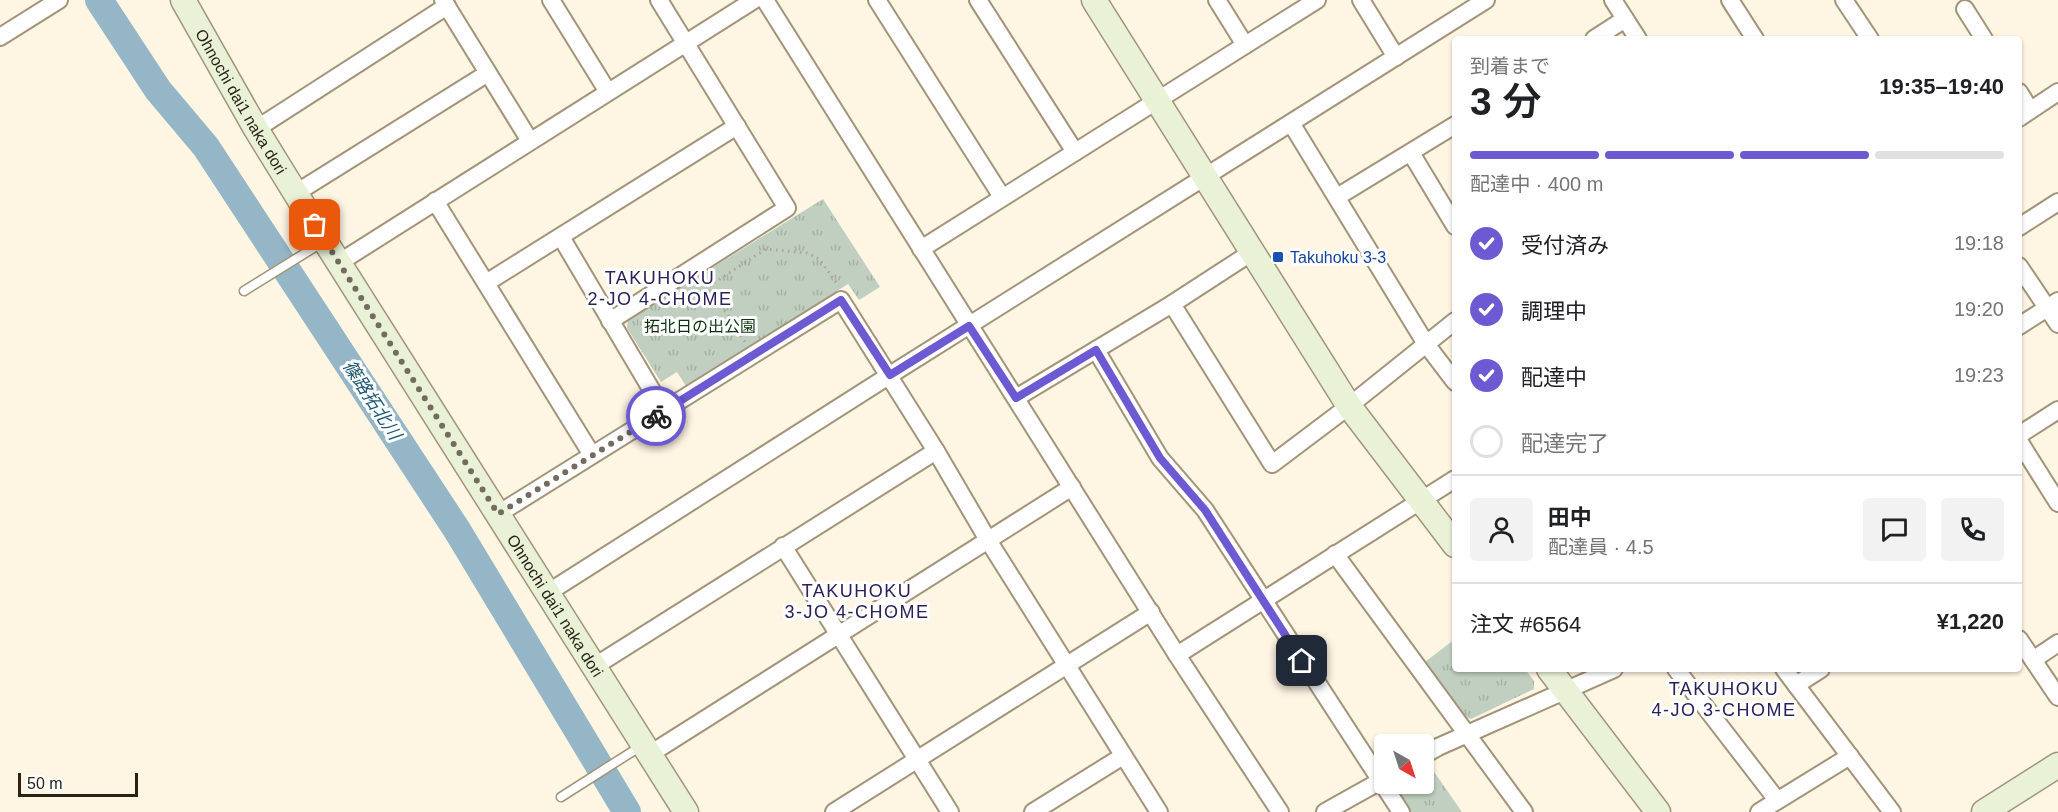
<!DOCTYPE html>
<html lang="ja">
<head>
<meta charset="utf-8">
<style>
	:root { --surface:#fff; --page:#f2f2f2; --text:#202124; --muted:#757577; --line:#e0e0e0; --accent:#6d5ad3 }
	body { margin:0; font-family:Arial,"Noto Sans JP",sans-serif; background:var(--page); color:var(--text); height:100vh; display:flex; flex-direction:column; font-size:22px; white-space:nowrap }
	* { box-sizing:border-box; margin:0 }
	p { font-size:20px; color:var(--muted) }
	.icon { flex:none; width:33px; height:33px; fill:none; stroke:currentColor; stroke-width:2; stroke-linecap:round; stroke-linejoin:round }
	.map { position:relative; flex:1; overflow:hidden }
	.panel { position:absolute; left:1452px; top:36px; width:570px; height:636px; display:flex; flex-direction:column; background:var(--surface); border-radius:6px; box-shadow:0 2px 4px #0004 }
	.panel>* { flex:none }
	.needle { width:39px; rotate:141deg }
	.controls { position:absolute; left:1374px; top:734px; display:grid; gap:12px }
	.controls a { display:grid; place-items:center; width:60px; height:60px; border-radius:6px; background:var(--surface); box-shadow:0 2px 4px #0004; font-size:30px }
	.scale { position:absolute; left:18px; bottom:15px; width:120px; box-sizing:border-box; padding-left:6px; border:3px solid #282217; border-top:0; font-size:16px; line-height:21px; white-space:nowrap; color:#282217; -webkit-text-stroke:4px #fff; paint-order:stroke }
	.pin { position:absolute; display:grid; place-items:center; width:51px; height:51px; color:#fff; margin:-26px; border-radius:12px; box-shadow:0 3px 9px #0006 }
	.courier { position:absolute; display:grid; place-items:center; width:60px; height:60px; margin:-30px; border:4px solid #6d5ad3; border-radius:50%; background:#fff; color:#222; box-shadow:0 2px 8px #0007 }
	.head em { font-style:normal; font-weight:600 }
	.head div { display:flex; flex-direction:column-reverse }
	.head { display:flex; align-items:center; justify-content:space-between; height:102px; padding:0 18px }
	h1 { font-size:39px; font-weight:600; line-height:45px }
	.bar { display:grid; grid-template-columns:repeat(4,1fr); gap:9px 6px; align-content:center; height:72px; padding:0 18px }
	.bar i { height:8px; border-radius:4px; background:var(--line) }
	.bar .current { background:var(--accent) }
	.bar p { grid-column:span 4 }
	.line { display:flex; align-items:center; gap:15px; padding:0 18px; border-top:2px solid var(--line) }
	.line div { flex:1 }
	.round { display:grid; place-items:center; flex:none; width:63px; height:63px; border-radius:6px; background:var(--page) }
	ol { padding:0 18px; list-style:none }
	li { display:flex; align-items:center; gap:18px; height:66px }
	li p { margin-inline-start:auto }
	li .icon { padding:6px; border-radius:50%; background:var(--accent); color:#fff; stroke-width:4 }
	li:last-child { color:var(--muted) }
	li i { width:33px; height:33px; border:3px solid var(--line); border-radius:50% }
	.map>svg:first-child { display:block }
</style>
</head>
<body>
<div class="map">
<svg width="2058" height="812" viewBox="0 0 2058 812">
	<defs>
		<pattern id="park-tufts" width="24" height="20" patternUnits="userSpaceOnUse" patternTransform="scale(1.5)"><rect width="24" height="20" fill="#c0cfbf"/><path d="M3 7l-1-3M5 7V3M7 7l1-3M15 17l-1-3M17 17v-4M19 17l1-3" fill="none" stroke="#a5b1a3"/></pattern>
	</defs>
	<rect width="100%" height="100%" fill="#fff5e3"/>
	<!-- park -->
	<g fill="url(#park-tufts)">
		<polygon points="823,199 880,287 859,300 848,284 686,386 677,372 661,382 627,328 628,320"/>
		<polygon points="1455,639 1455,669 1525,669 1534,681 1534,689 1471,719 1465,717 1425,662"/>
		<polygon points="1428,763 1462,812 1408,812 1395,792 1397,783 1424,783 1424,766"/>
	</g>
	<g fill="none" stroke-linecap="round" stroke-linejoin="round">
		<!-- river -->
		<polyline stroke="#95b6c7" stroke-width="28" points="99,0 158,90 206,147 457,530 627,812"/>
		<!-- lane casing -->
		<g stroke="#a39479" stroke-width="11">
			<g id="lane">
				<polyline points="244,291 323,242"/>
				<polyline points="561,797 641,746"/>
			</g>
		</g>
		<!-- street casing -->
		<g stroke="#a39479" stroke-width="20">
			<g id="street">
				<polyline points="443,0 530,141"/>
				<polyline points="551,0 608,92"/>
				<polyline points="765,0 1177,655 1280,812"/>
				<polyline points="877,0 1002,197"/>
				<polyline points="978,0 1075,152"/>
				<polyline points="1217,0 1245,45"/>
				<polyline points="1361,0 1396,57"/>
				<polyline points="1613,0 1638,39"/>
				<polyline points="1730,0 1755,39"/>
				<polyline points="1844,0 1870,39"/>
				<polyline points="1965,9 1984,39"/>
				<polyline points="0,37 59,0"/>
				<polyline points="1594,39 1625,19"/>
				<polyline points="2019,92 2030,110"/>
				<polyline points="2019,118 2058,92"/>
				<polyline points="1291,123 1426,344 1455,382"/>
				<polyline points="256,129 447,6"/>
				<polyline points="1411,153 1455,226"/>
				<polyline points="296,193 488,73"/>
				<polyline points="1337,197 1455,125"/>
				<polyline points="435,201 592,455"/>
				<polyline points="2019,227 2058,202"/>
				<polyline points="561,237 664,411"/>
				<polyline points="921,249 1317,0"/>
				<polyline points="340,262 754,0"/>
				<polyline points="2019,266 2058,324"/>
				<polyline points="486,283 737,126"/>
				<polyline points="1172,304 1272,464 1349,406 1455,321"/>
				<polyline points="610,321 787,208 659,0"/>
				<polyline points="2019,326 2058,301"/>
				<polyline points="1096,350 1160,458 1205,510 1401,812"/>
				<polyline points="1016,398 1172,304 1252,252"/>
				<polyline points="2019,435 2058,410"/>
				<polyline points="2019,441 2058,503"/>
				<polyline points="498,514 841,300 936,451 988,540 1159,812"/>
				<polyline points="783,546 950,812"/>
				<polyline points="1335,554 1524,812"/>
				<polyline points="549,592 890,375 1486,0"/>
				<polyline points="2019,639 2058,697"/>
				<polyline points="1177,655 1455,479"/>
				<polyline points="2033,660 2058,643"/>
				<polyline points="595,666 936,451"/>
				<polyline points="1676,669 1777,800"/>
				<polyline points="1784,669 1892,812"/>
				<polyline points="1796,685 1821,669"/>
				<polyline points="650,754 1072,487"/>
				<polyline points="1424,755 1438,747 1614,669"/>
				<polyline points="834,812 1151,612"/>
				<polyline points="1033,812 1123,756"/>
				<polyline points="1325,812 1384,779"/>
				<polyline points="1759,812 1850,756"/>
			</g>
		</g>
		<!-- secondary casing -->
		<g stroke="#a39479" stroke-width="27">
			<g id="secondary">
				<path id="s1" d="M183 0 256 129 325 241 686 812"/>
				<polyline points="1094,0 1349,406 1455,545"/>
				<polyline points="1549,669 1658,812"/>
				<polyline points="1984,812 2058,765"/>
			</g>
		</g>
		<!-- path -->
		<g stroke="#aea596" stroke-width="3" stroke-dasharray="1.5 4.5" stroke-linecap="butt">
			<polyline points="705,280 745,342"/>
			<polyline points="709,286 766,249 807,253 819,259 839,286"/>
		</g>
		<!-- lane -->
		<use href="#lane" stroke="#fff" stroke-width="8"/>
		<!-- street -->
		<use href="#street" stroke="#fff" stroke-width="16"/>
		<!-- secondary -->
		<use href="#secondary" stroke="#e9f2d7" stroke-width="24"/>
	</g>
	<g fill="none" stroke-linecap="round" stroke-linejoin="round">
		<!-- done -->
		<polyline stroke="#736c5e" stroke-width="6" stroke-dasharray="0 10.8" points="315,225 498,514 656,416"/>
		<!-- route -->
		<polyline stroke="#6d5ad3" stroke-width="8" points="656,416 841,300 890,375 969,326 1016,398 1096,350 1160,458 1205,510 1302,661"/>
	</g>
	<!-- markers -->
	<rect fill="#1a4fb4" stroke="#fff" stroke-width="2" x="1272" y="251" width="12" height="12" rx="3"/>
	<g text-anchor="middle" dominant-baseline="central" stroke-width="6" stroke-linejoin="round" paint-order="stroke">
		<!-- street labels -->
		<g font-size="16" fill="#282217" stroke="#fff">
			<text stroke="none"><textPath href="#s1" startOffset="117">Ohnochi dai1 naka dori</textPath></text>
			<text stroke="none"><textPath href="#s1" startOffset="711">Ohnochi dai1 naka dori</textPath></text>
		</g>
		<!-- transit labels -->
		<g font-size="16" fill="#164399" stroke="#fff" text-anchor="start">
			<text x="1290" y="257">Takuhoku 3-3</text>
		</g>
		<!-- park labels -->
		<g font-size="16" fill="#0d320e" stroke="#fff">
			<text x="700" y="326">拓北日の出公園</text>
		</g>
		<!-- neighbourhood labels -->
		<g font-size="18" letter-spacing="1.5" fill="#2a205a" stroke="#fff">
			<text x="660" y="278">TAKUHOKU<tspan x="660" dy="21">2-JO 4-CHOME</tspan></text>
			<text x="857" y="591">TAKUHOKU<tspan x="857" dy="21">3-JO 4-CHOME</tspan></text>
			<text x="1724" y="689">TAKUHOKU<tspan x="1724" dy="21">4-JO 3-CHOME</tspan></text>
		</g>
		<!-- water labels -->
		<g font-size="18" font-style="italic" fill="#1b5972" stroke="#fff">
			<text transform="translate(372 400) rotate(57)">篠路拓北川</text>
		</g>
	</g>
</svg>
<div class="controls">
<a><svg class="needle" viewBox="-14 -14 28 28"><path d="M0-13l5 13h-10z" fill="#e53935"/><path d="M0 13l5-13h-10z" fill="#757577"/></svg></a>
</div>
<div class="scale">50 m</div>
<div class="pin" style="left:315px;top:225px;background:#ea580c"><svg class="icon" aria-label="bag" viewBox="0 0 24 24"><path d="M5 8h14l-1 12H6zM9 8a3 3 0 0 1 6 0"/></svg></div>
<div class="pin" style="left:1302px;top:661px;background:#1f2937"><svg class="icon" aria-label="home" viewBox="0 0 24 24"><path d="M3 11l9-7 9 7M6 9v11h12V9"/></svg></div>
<div class="courier" style="left:656px;top:416px"><svg class="icon" aria-label="bike" viewBox="0 0 24 24"><circle cx="6" cy="16" r="4"/><circle cx="18" cy="16" r="4"/><path d="M6 16l4-8h5l3 8M10 8l3 8H6M13 5h3"/></svg></div>
<section class="panel">
<div class="head"><div><h1>3 分</h1><p>到着まで</p></div><em>19:35–19:40</em></div>
<div class="bar"><i class="current"></i><i class="current"></i><i class="current"></i><i></i><p>配達中 · 400 m</p></div>
<ol>
<li><svg class="icon" aria-label="check" viewBox="0 0 24 24"><path d="M5 12l5 5 9-10"/></svg>受付済み<p>19:18</p></li>
<li><svg class="icon" aria-label="check" viewBox="0 0 24 24"><path d="M5 12l5 5 9-10"/></svg>調理中<p>19:20</p></li>
<li><svg class="icon" aria-label="check" viewBox="0 0 24 24"><path d="M5 12l5 5 9-10"/></svg>配達中<p>19:23</p></li>
<li><i></i>配達完了</li>
</ol>
<div class="line" style="height:108px"><a class="round"><svg class="icon" aria-label="person" viewBox="0 0 24 24"><circle cx="12" cy="8" r="4"/><path d="M4 21q1-7 8-7t8 7"/></svg></a><div><b>田中</b><p>配達員 · 4.5</p></div><a class="round"><svg class="icon" aria-label="chat" viewBox="0 0 24 24"><path d="M4 5h16v11H9l-5 4z"/></svg></a><a class="round"><svg class="icon" aria-label="phone" viewBox="0 0 24 24"><path d="M5 4h4l2 5-3 2q2 4 5 5l2-3 5 2v4C11 20 4 13 5 4z"/></svg></a></div>
<div class="line" style="height:78px"><div>注文 #6564</div><b>¥1,220</b></div>
</section>
</div>
</body>
</html>
